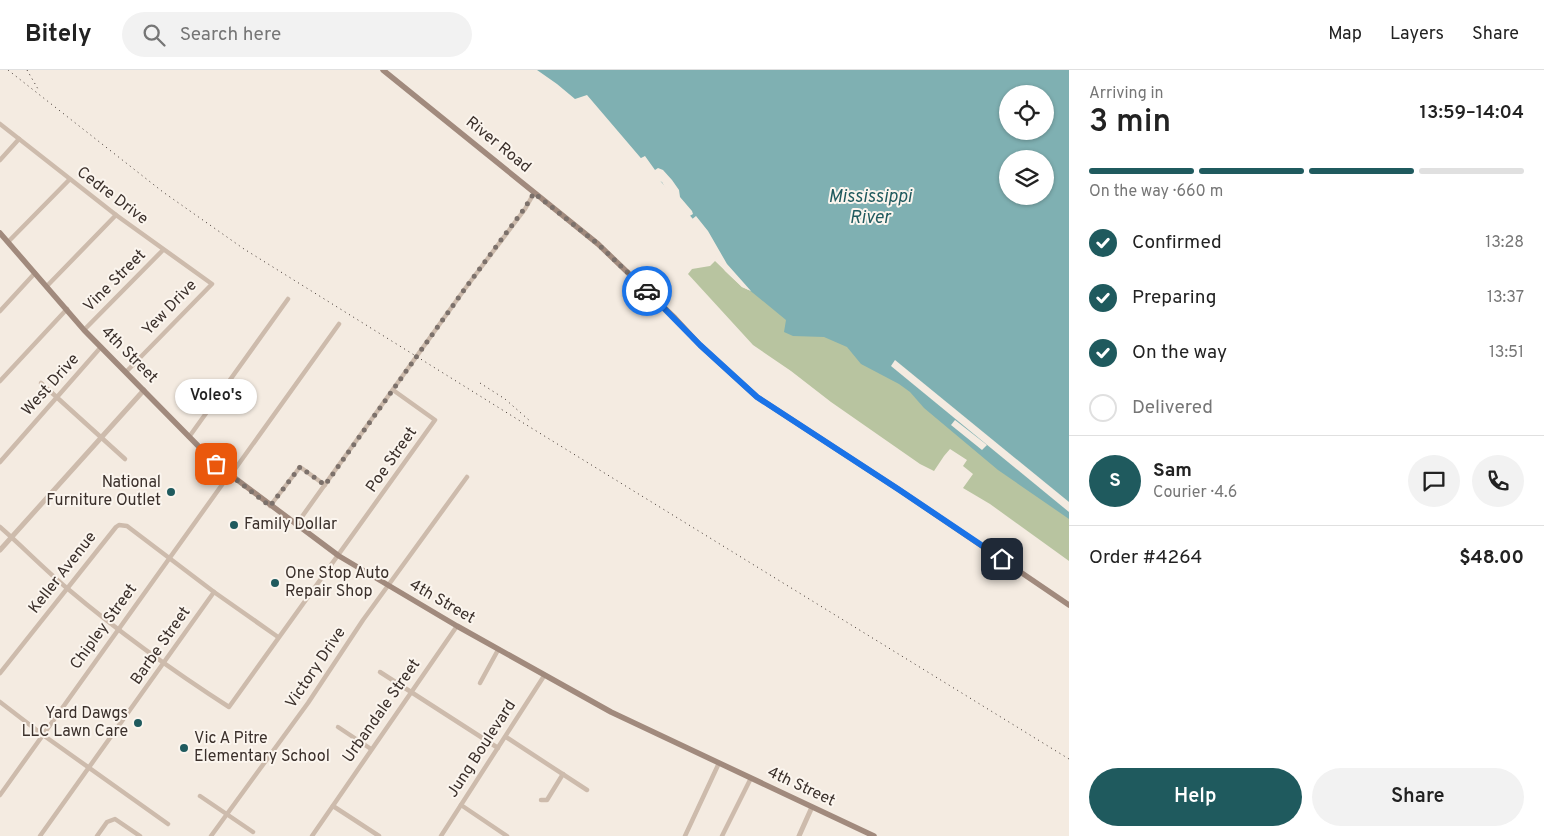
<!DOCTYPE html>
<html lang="en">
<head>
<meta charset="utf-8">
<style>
	:root { --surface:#fff; --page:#f2f2f2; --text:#222; --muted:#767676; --line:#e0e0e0; --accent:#1f5a5e }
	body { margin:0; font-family:Overpass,sans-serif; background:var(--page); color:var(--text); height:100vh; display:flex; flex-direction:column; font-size:19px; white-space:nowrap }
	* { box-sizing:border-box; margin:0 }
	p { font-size:16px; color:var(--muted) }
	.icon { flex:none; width:28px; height:28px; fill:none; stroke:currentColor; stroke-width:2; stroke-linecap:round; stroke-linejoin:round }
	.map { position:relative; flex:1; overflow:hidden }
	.sheet { display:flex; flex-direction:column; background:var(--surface); width:475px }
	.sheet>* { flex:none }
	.buttons { position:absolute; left:999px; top:15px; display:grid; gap:10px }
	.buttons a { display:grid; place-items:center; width:55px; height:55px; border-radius:50%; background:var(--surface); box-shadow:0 1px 4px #0004; font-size:25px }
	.pin { position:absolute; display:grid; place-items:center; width:42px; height:42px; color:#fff; margin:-21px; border-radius:10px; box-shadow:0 2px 8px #0006 }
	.courier { position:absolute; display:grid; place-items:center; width:50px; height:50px; margin:-25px; border:4px solid #1a73e8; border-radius:50%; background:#fff; color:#222; box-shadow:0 1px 6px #0007 }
	.bubble { position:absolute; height:35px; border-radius:18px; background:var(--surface); box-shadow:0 1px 4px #0004; font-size:16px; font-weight:600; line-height:35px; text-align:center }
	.headline em { font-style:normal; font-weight:600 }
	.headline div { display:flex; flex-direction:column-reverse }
	.headline { display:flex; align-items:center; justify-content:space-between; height:85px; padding:0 20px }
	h1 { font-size:32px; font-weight:600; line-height:38px }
	.bar { display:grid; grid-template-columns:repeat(4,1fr); gap:8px 5px; align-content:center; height:60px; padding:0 20px }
	.bar i { height:6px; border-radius:4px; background:var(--line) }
	.bar .current { background:var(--accent) }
	.bar p { grid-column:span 4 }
	.line { display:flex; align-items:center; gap:12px; padding:0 20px; border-top:1px solid var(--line) }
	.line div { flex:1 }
	.round { display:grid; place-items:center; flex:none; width:52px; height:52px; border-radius:26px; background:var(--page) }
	ol { padding:0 20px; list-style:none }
	li { display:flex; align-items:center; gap:15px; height:55px }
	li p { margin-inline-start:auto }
	li .icon { padding:5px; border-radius:50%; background:var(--accent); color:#fff; stroke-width:4 }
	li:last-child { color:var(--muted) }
	li i { width:28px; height:28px; border:2px solid var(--line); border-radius:50% }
	.primary-button { display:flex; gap:10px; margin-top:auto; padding:10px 20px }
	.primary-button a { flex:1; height:58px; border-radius:30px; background:var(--accent); color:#fff; font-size:20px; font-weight:600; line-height:58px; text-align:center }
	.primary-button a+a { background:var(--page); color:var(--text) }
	header { display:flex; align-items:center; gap:30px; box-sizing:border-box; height:70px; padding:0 25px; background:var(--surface); border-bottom:1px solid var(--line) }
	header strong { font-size:24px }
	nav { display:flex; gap:28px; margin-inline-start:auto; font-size:18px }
	.search { width:350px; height:45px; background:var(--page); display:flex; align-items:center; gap:12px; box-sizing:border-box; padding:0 18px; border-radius:28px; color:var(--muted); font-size:19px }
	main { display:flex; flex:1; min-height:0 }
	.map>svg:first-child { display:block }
</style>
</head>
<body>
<header>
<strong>Bitely</strong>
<div class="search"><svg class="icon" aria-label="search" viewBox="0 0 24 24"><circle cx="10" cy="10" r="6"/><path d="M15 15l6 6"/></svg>Search here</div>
<nav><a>Map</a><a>Layers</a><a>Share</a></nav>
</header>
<main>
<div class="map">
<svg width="1069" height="766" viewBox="0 0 1069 766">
	<rect width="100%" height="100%" fill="#f4ebe1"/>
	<!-- green -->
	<polygon fill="#b8c4a0" points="715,191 742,217 825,254 1069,444 1069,491 990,434 963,418 973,404 963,396 967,390 950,379 944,386 934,401 920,394 831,332 791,301 753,275 688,204 692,199 710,196"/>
	<!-- water -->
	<path fill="#7fb0b2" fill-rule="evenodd" d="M537 0H1069V449L998 400 924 338 910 322 899 314 861 294 847 277 824 267 793 266 784 262 786 250 731 205 710 169 587 25 575 29 557 14ZM1008 24H1045V61H1008ZM1008 89H1045V126H1008Z"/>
	<!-- pier -->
	<g fill="#f4ebe1">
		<polygon points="645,86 655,100 658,98 663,100 672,110 679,120 680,127 692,141 693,144 688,147 669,125 662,112 656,110 639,89"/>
		<polygon points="696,146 708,161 727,194 751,221 742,217 725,201 715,186 708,170 691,150"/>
		<polygon points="895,290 1069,432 1069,442 891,296"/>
		<polygon points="955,350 987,375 982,380 951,355"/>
	</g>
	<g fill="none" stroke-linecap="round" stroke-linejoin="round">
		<!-- minor -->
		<g stroke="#cdbbac" stroke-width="4.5">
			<polyline points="0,54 116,145 212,214 126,302"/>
			<polyline points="0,90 19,69"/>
			<polyline points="8,172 69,110"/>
			<polyline points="47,216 116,145"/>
			<polyline points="0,241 35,203"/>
			<polyline points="84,260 163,180"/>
			<polyline points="0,311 67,239"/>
			<polyline points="41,313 125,389"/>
			<polyline points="189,367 288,229"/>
			<polyline points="0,392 101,277"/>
			<polyline points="230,406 339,254"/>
			<polyline points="270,436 300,397 325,415"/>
			<polyline points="296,455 464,220 525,139 534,123"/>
			<path d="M0 457C23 477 44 499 68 519 119 562 173 601 229 637L435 350 393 320"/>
			<polyline points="380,602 498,678"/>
			<polyline points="0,603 116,457 119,455 127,456 214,522 278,567"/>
			<polyline points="480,613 498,580"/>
			<polyline points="0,632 43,665 168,754"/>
			<polyline points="338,657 371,679"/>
			<polyline points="506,667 587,720"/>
			<polyline points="0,725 229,405"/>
			<polyline points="200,726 253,762"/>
			<polyline points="541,730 547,730 563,704"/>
			<polyline points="461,735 507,766"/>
			<polyline points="333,736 379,766"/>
			<polyline points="40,766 214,522"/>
			<polyline points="97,766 107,752 115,749 140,766"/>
			<polyline points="211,766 308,633 363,550 467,407"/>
			<polyline points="312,766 457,556"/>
			<polyline points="441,766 544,606"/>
			<polyline points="685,766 719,693"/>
			<polyline points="722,766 751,708"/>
		</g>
		<!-- tertiary -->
		<g stroke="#cdbbac" stroke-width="5">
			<polyline points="0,480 144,320"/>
			<polyline points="799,766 812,737"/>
		</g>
		<!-- secondary -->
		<g stroke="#a18a7d" stroke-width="5.5">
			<polyline points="383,0 598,174 675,248 700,275 757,327 901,421 1069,535"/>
			<polyline points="0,163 84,260 216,394 339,486 457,556 611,642 874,766"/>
		</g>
		<!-- rail -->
		<g stroke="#3b302b" stroke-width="1" stroke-dasharray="1 4" stroke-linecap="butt">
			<polyline points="8,0 163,122 244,179 533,359 1069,689"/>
			<polyline points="27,0 38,19"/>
			<polyline points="480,313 505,329 530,351"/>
		</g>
	</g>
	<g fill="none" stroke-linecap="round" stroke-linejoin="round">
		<!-- done -->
		<polyline stroke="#7c716b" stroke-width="5" stroke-dasharray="0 9" points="216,394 270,436 300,397 325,415 464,220 524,139 534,123 598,174 647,221"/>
		<!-- route -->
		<polyline stroke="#1a73e8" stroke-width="6" points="647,221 700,275 757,327 898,419 1002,489"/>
	</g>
	<!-- markers -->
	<g fill="#1f5a5e" stroke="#fbf5ee" stroke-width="2">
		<circle cx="171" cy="422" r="5"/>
		<circle cx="234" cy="455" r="5"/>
		<circle cx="275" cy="513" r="5"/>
		<circle cx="138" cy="653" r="5"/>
		<circle cx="184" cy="678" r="5"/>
	</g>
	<g text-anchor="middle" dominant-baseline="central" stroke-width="4" stroke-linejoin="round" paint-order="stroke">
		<!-- street labels -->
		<g font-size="16" fill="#3b302b" stroke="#fbf5ee">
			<text transform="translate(498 75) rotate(39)">River Road</text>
			<text transform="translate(112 126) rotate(37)">Cedre Drive</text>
			<text transform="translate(115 211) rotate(-45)">Vine Street</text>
			<text transform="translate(170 238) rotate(-46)">Yew Drive</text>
			<text transform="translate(129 285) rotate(45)">4th Street</text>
			<text transform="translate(51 315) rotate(-48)">West Drive</text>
			<text transform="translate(392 390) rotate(-55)">Poe Street</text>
			<text transform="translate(63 503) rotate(-52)">Keller Avenue</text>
			<text transform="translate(442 532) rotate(30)">4th Street</text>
			<text transform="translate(104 557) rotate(-54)">Chipley Street</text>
			<text transform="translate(161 576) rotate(-55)">Barbe Street</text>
			<text transform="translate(316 598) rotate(-56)">Victory Drive</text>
			<text transform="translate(382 641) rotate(-55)">Urbandale Street</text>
			<text transform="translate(482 679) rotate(-57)">Jung Boulevard</text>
			<text transform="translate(801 717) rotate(25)">4th Street</text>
		</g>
		<!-- poi labels -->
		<g font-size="16" fill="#3b302b" stroke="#fbf5ee" text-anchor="start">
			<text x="161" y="413" text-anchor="end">National<tspan x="161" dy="18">Furniture Outlet</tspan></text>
			<text x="244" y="455">Family Dollar</text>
			<text x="285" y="504">One Stop Auto<tspan x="285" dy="18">Repair Shop</tspan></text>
			<text x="128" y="644" text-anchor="end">Yard Dawgs<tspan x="128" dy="18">LLC Lawn Care</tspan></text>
			<text x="194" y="669">Vic A Pitre<tspan x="194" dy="18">Elementary School</tspan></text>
		</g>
		<!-- water labels -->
		<g font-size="18" font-style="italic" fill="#1f5a5e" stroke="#fbf5ee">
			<text x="870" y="127">Mississippi<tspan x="870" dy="21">River</tspan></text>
		</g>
	</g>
</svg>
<div class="buttons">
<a><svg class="icon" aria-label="locate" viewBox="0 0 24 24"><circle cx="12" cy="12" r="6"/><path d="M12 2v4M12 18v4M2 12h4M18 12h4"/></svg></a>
<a><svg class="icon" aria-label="layers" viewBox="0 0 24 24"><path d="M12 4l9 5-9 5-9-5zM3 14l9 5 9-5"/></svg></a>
</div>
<div class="pin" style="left:216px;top:394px;background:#ea580c"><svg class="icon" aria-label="bag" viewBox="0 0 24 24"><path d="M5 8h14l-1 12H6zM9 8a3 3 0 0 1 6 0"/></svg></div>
<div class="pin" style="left:1002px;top:489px;background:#1f2937"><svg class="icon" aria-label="home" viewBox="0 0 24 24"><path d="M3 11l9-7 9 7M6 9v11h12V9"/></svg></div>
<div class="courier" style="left:647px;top:221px"><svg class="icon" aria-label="car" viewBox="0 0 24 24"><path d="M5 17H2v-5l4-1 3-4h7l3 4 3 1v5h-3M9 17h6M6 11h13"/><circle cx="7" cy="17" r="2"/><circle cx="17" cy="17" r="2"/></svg></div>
<div class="bubble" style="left:175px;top:309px;width:82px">Voleo's</div>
</div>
<section class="sheet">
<div class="headline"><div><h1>3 min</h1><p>Arriving in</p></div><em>13:59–14:04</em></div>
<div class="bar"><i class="current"></i><i class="current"></i><i class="current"></i><i></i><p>On the way · 660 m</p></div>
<ol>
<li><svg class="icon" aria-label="check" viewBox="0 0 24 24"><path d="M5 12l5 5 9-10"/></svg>Confirmed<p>13:28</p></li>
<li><svg class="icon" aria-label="check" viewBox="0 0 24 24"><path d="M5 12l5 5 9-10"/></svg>Preparing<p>13:37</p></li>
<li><svg class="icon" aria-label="check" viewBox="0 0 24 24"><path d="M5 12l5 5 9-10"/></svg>On the way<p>13:51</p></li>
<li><i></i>Delivered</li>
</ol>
<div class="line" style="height:90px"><b class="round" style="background:var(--accent);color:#fff">S</b><div><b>Sam</b><p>Courier · 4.6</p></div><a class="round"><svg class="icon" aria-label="chat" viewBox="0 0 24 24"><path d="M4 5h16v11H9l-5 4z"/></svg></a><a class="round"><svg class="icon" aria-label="phone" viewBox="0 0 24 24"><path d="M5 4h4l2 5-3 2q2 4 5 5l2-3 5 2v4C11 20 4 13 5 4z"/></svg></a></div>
<div class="line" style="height:65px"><div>Order #4264</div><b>$48.00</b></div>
<div class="primary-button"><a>Help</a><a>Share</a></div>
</section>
</main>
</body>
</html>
